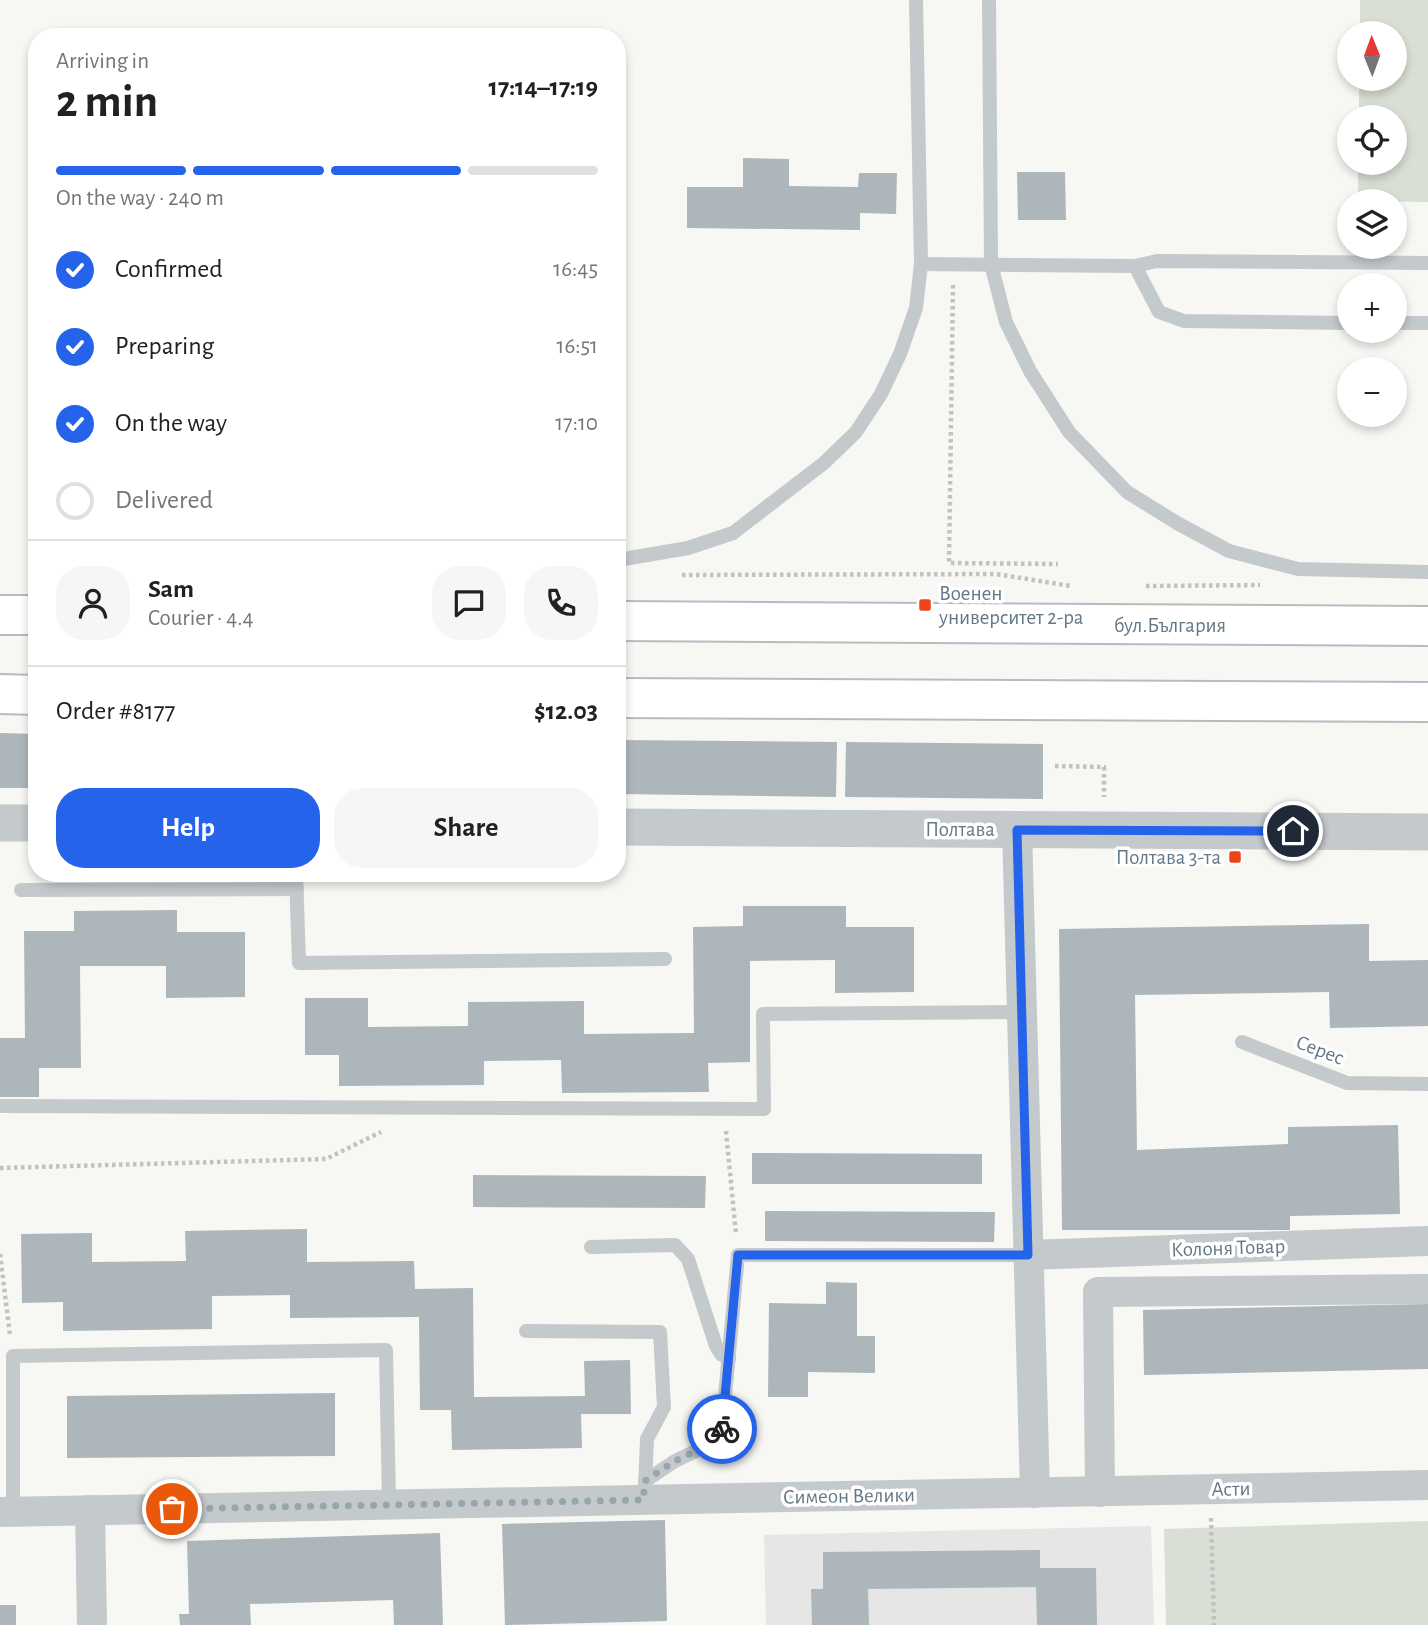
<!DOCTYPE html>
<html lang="en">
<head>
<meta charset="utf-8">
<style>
	:root { --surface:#fff; --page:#f6f6f6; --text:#202124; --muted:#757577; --line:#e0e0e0; --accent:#2563eb }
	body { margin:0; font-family:"Alegreya Sans",sans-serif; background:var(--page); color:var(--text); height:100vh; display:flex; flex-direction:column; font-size:26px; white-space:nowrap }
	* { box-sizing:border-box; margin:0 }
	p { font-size:23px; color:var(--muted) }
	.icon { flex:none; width:38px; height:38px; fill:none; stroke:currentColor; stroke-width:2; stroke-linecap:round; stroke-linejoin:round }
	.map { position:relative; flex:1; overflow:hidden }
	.side { position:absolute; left:28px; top:28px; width:598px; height:854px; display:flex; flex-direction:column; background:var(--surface); border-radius:28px; box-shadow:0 4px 10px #0003 }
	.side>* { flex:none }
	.needle { width:46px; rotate:359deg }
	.controls { position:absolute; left:1337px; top:21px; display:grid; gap:14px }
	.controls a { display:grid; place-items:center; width:70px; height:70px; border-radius:50%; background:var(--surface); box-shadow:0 4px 10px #0003; font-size:35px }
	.pin { position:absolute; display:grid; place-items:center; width:60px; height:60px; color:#fff; margin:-30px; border:4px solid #fff; border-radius:50%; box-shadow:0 2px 7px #0007 }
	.courier { position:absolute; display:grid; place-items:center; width:70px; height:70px; margin:-35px; border:5px solid #2563eb; border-radius:50%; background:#fff; color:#222; box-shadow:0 2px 9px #0007 }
	.overview em { font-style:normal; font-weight:700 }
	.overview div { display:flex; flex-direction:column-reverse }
	.overview { display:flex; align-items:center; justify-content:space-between; height:119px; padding:0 28px }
	h1 { font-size:46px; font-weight:700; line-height:52px }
	.bar { display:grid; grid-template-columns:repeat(4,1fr); gap:10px 7px; align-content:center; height:84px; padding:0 28px }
	.bar i { height:9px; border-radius:5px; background:var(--line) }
	.bar .current { background:var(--accent) }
	.bar p { grid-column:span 4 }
	.line { display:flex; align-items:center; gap:18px; padding:0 28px; border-top:2px solid var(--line) }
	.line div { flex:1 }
	.round { display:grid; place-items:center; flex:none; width:74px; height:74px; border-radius:28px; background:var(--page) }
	ol { padding:0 28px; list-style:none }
	li { display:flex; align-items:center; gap:21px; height:77px }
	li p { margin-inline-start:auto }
	li .icon { padding:7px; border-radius:50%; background:var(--accent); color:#fff; stroke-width:4 }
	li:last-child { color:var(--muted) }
	li i { width:38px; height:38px; border:4px solid var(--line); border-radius:50% }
	.cta { display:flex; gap:14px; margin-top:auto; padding:14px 28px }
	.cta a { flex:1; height:80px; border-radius:28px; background:var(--accent); color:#fff; font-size:28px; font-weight:700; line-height:80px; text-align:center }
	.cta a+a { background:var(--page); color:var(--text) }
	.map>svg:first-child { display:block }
</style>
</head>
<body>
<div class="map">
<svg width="1428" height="1625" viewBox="0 0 1428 1625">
	<rect width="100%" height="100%" fill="#f7f7f4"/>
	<!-- built -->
	<polygon fill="#e5e6e5" points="1151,1526 1154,1625 766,1625 764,1535"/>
	<!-- green -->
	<g fill="#d9dfd4">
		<polygon points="1360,0 1428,0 1428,202 1358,201 1358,163 1395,163 1395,117 1359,117 1359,79 1395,79 1395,33 1360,33"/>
		<polygon points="1428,1521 1428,1625 1166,1625 1164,1529"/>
	</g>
	<!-- building -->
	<g fill="#adb6bb">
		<polygon points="743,158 789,159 789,186 858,187 859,173 897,173 896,214 860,213 860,230 687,228 687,187 743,187"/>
		<polygon points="1017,172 1065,172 1066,220 1018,220"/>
		<polygon points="0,733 37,734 37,788 0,788"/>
		<polygon points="618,740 837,742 836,797 618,794"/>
		<polygon points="846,742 1043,744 1043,799 845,797"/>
		<polygon points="743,906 846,906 846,927 914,927 914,992 835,993 835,960 750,961 750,1062 708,1063 709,1092 562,1093 561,1060 484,1061 484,1085 339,1086 339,1055 305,1055 305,998 368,998 368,1027 468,1026 468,1002 584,1001 584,1034 694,1033 693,927 743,926"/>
		<polygon points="177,910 177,932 245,932 245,997 166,998 166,966 80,966 81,1068 39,1068 39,1097 0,1097 0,1038 25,1038 24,931 74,931 74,911"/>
		<polygon points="1369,924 1369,961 1428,960 1428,1026 1330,1028 1329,992 1135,995 1137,1150 1288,1144 1288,1127 1398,1125 1400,1214 1290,1216 1290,1230 1062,1230 1059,929"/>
		<polygon points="752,1153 982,1154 982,1184 752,1184"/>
		<polygon points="473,1175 706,1176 705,1208 473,1207"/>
		<polygon points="765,1211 995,1212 994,1242 765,1241"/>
		<polygon points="307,1229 307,1262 414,1261 415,1289 473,1288 474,1397 585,1396 584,1361 630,1360 631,1414 581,1414 582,1448 452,1450 451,1410 420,1410 419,1317 290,1318 290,1295 212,1296 212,1329 63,1331 63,1302 22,1303 21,1234 92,1233 92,1262 186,1261 185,1231"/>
		<polygon points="826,1282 857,1283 857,1336 875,1336 875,1373 808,1372 808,1397 768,1397 769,1303 826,1304"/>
		<polygon points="1428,1304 1428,1369 1144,1375 1143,1310"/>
		<polygon points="335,1393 335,1456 67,1458 67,1396"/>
		<polygon points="665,1520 667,1621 505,1625 502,1524"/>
		<polygon points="440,1533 443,1625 394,1625 393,1600 250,1604 251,1625 180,1625 179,1614 189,1614 187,1541"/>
		<polygon points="1040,1550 1040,1568 1096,1568 1097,1625 1037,1625 1036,1587 868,1589 869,1625 812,1625 811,1589 823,1589 823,1552"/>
		<rect x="0" y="1605" width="16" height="20"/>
	</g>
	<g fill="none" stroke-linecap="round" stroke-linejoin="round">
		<!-- secondary casing -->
		<g stroke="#b6bcc0" stroke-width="42">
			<g id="secondary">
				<polyline points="0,615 37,615"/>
				<polyline points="618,621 1428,626"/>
				<polyline points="0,694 37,695"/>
				<polyline points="618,698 1428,702"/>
			</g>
		</g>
		<!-- path -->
		<g stroke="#c0c2c4" stroke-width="4.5" stroke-dasharray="3.5 3.5" stroke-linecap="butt">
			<polyline points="953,285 949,563 1058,564"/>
			<polyline points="682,575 996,574 1071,586"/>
			<polyline points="1146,586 1260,585"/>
			<polyline points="1055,766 1104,767 1104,797"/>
			<polyline points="726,1131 736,1234"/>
			<polyline points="0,1168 326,1159 381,1132"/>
			<polyline points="0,1254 10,1335"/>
			<polyline points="1211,1518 1214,1625"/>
		</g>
		<!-- service -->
		<g stroke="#c4c9cc" stroke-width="14">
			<polyline points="989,0 991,264 1006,322 1030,371 1069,432 1127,492 1177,523 1229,551 1298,569 1428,572"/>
			<polyline points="921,264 1135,266"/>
			<polyline points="1349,323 1184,321 1159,312 1135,266 1157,261 1428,263"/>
			<polyline points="1395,323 1428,323"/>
			<polyline points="618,560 688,548 733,533 824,463 856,432 881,394 900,354 916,308 921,264 916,0"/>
			<polyline points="296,873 299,963 665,959"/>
			<polyline points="21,890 297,889"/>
			<polyline points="1242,1042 1347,1083 1428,1084"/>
			<polyline points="0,1106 764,1109 763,1014 1022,1012"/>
			<polyline points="591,1247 675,1245 688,1259 716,1346 721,1354 729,1359"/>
			<polyline points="526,1331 660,1332 664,1407 647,1439 645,1487"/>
			<polyline points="645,1481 675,1461 700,1449 722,1429 738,1255 1028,1255"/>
			<polyline points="13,1512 13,1356 386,1350 389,1504"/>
		</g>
		<!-- minor -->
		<g stroke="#c4c9cc" stroke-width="30">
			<polyline points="1017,829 1035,1493"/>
			<polyline points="1028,1255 1428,1241"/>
			<polyline points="1100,1492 1098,1292 1428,1289"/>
			<polyline points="90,1510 92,1625"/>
			<polyline points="0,1512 1428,1485"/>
		</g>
		<!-- tertiary -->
		<g stroke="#c4c9cc" stroke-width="37">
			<polyline points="0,823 37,823"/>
			<polyline points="618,827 1428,832"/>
		</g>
		<!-- secondary -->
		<use href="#secondary" stroke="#fff" stroke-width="38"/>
	</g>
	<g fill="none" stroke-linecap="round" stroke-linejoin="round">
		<!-- done -->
		<polyline stroke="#97a5ad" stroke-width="7" stroke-dasharray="0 12.6" points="172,1509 643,1500 645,1481 675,1461 700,1449 722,1429"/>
		<!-- route -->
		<polyline stroke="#2563eb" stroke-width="9" points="722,1429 738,1255 1028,1255 1017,830 1293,831"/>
	</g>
	<!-- markers -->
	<g fill="#f1431a" stroke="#fff" stroke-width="2.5">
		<rect x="918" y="598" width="14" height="14" rx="3.5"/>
		<rect x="1228" y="850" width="14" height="14" rx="3.5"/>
	</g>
	<g text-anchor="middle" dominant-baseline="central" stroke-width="7" stroke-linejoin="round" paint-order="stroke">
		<!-- poi labels -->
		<g font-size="21" fill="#647987" stroke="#fff" text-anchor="start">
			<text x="939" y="593">Военен<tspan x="939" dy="24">университет 2-ра</tspan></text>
			<text x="1221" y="857" text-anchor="end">Полтава 3-та</text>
		</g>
		<!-- street labels -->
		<g font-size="21" fill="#647987" stroke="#fff">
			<text x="1170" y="625">бул.България</text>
			<text x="960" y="829">Полтава</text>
			<text transform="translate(1320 1050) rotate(21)">Серес</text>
			<text transform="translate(1228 1248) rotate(-2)">Колоня Товар</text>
			<text transform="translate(1231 1489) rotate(-1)">Асти</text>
			<text transform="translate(849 1496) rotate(-1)">Симеон Велики</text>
		</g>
	</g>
</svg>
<div class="controls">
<a><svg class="needle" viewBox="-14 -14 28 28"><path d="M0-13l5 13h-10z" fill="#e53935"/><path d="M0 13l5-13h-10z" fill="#757577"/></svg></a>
<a><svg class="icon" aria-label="locate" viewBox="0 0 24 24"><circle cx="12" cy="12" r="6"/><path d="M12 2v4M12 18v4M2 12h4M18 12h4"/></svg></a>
<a><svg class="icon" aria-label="layers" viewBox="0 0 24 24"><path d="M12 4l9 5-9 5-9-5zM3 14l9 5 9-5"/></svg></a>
<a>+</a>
<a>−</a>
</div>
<div class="pin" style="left:172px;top:1509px;background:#ea580c"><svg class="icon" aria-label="bag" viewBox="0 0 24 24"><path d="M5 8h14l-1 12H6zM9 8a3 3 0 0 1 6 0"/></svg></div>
<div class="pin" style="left:1293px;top:831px;background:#1f2937"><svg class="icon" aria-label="home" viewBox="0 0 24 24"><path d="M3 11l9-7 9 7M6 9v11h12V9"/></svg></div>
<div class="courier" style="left:722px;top:1429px"><svg class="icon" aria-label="bike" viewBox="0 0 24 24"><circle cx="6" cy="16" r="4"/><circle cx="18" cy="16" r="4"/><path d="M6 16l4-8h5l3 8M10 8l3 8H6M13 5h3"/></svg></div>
<section class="side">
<div class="overview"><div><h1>2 min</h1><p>Arriving in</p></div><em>17:14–17:19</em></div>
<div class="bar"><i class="current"></i><i class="current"></i><i class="current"></i><i></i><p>On the way · 240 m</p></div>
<ol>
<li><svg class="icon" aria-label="check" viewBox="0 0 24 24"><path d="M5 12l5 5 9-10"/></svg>Confirmed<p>16:45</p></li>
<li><svg class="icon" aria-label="check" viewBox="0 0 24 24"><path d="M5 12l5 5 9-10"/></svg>Preparing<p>16:51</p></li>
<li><svg class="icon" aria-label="check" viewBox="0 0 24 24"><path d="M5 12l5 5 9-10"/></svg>On the way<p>17:10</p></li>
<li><i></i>Delivered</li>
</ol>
<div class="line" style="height:126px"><a class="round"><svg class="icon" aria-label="person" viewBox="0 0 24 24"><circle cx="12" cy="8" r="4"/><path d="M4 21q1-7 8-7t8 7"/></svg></a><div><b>Sam</b><p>Courier · 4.4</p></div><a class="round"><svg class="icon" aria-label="chat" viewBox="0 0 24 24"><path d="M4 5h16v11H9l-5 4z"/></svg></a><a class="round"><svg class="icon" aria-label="phone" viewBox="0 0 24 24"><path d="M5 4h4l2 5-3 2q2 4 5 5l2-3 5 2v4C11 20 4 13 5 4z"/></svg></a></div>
<div class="line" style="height:91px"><div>Order #8177</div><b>$12.03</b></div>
<div class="cta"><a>Help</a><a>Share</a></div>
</section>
</div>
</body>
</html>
